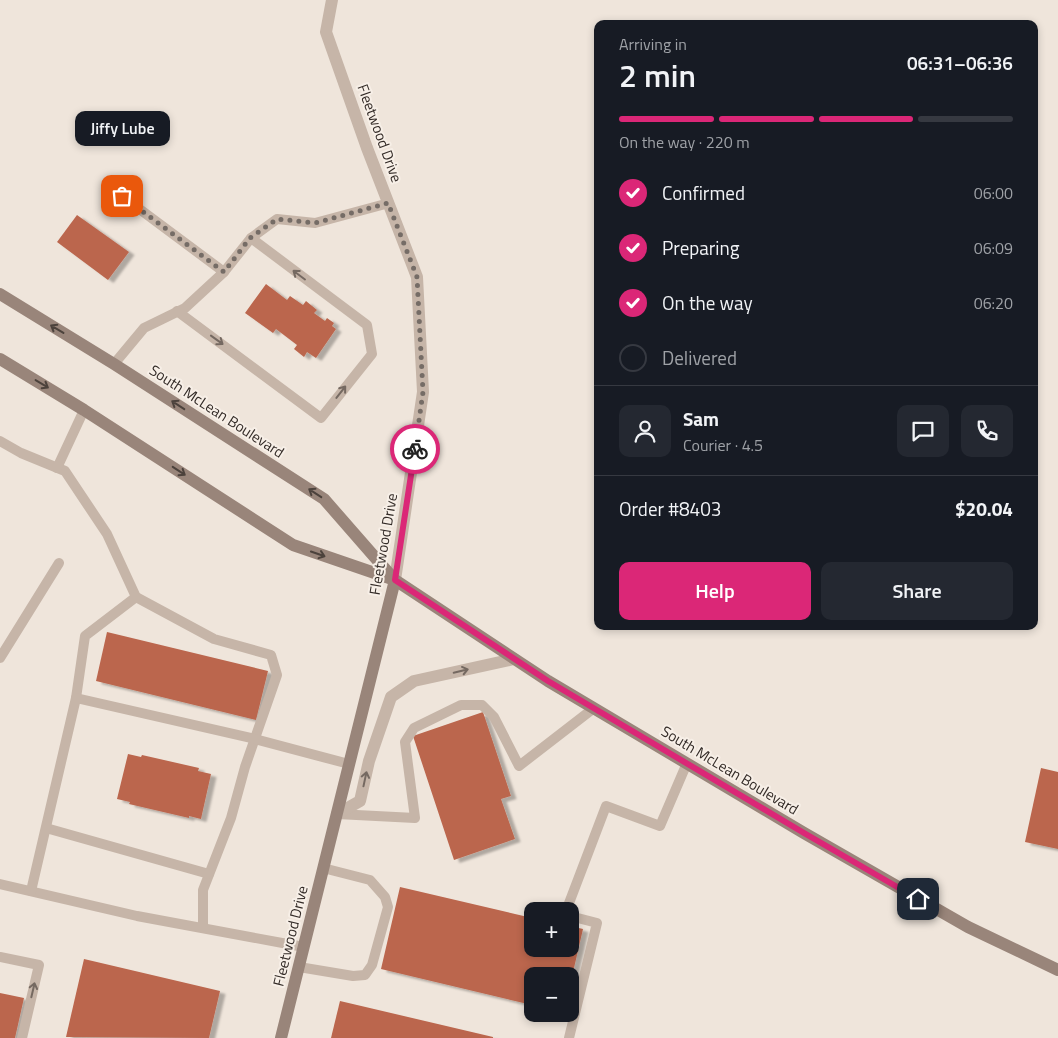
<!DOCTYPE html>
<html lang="en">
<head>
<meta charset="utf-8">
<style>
	:root { --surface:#171b24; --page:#242831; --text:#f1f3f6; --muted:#9ea1a6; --line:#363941; --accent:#db2777 }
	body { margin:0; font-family:"Titillium Web",sans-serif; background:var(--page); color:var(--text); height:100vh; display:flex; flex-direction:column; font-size:19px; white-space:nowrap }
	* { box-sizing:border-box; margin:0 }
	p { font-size:16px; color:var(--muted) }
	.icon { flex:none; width:28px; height:28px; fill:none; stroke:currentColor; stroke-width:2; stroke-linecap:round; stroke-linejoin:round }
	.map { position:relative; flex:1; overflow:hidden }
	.panel { position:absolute; left:594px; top:20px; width:444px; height:610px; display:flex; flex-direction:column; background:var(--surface); border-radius:10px; box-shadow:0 2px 8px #0003 }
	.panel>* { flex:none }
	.buttons { position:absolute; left:524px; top:902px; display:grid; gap:10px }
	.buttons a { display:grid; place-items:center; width:55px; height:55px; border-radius:10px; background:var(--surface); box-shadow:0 2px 8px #0003; font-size:25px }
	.pin { position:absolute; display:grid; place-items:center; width:42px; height:42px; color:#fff; margin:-21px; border-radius:10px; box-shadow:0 2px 8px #0006 }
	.courier { position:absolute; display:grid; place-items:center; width:50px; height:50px; margin:-25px; border:4px solid #db2777; border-radius:50%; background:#fff; color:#222; box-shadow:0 1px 6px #0007 }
	.bubble { position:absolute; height:35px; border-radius:10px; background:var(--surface); box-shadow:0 2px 8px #0003; font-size:16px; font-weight:600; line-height:35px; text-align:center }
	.overview em { font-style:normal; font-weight:600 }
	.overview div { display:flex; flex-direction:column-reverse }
	.overview { display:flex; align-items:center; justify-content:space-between; height:85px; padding:0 25px }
	h1 { font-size:32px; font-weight:600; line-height:38px }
	.bar { display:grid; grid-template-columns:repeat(4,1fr); gap:8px 5px; align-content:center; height:60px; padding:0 25px }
	.bar i { height:6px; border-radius:4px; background:var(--line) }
	.bar .on { background:var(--accent) }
	.bar p { grid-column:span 4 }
	.line { display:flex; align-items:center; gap:12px; padding:0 25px; border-top:1px solid var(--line) }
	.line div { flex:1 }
	.round { display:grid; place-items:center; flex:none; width:52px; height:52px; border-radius:10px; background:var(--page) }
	ol { padding:0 25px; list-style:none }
	li { display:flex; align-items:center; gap:15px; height:55px }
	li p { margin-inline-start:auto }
	li .icon { padding:5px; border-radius:50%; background:var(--accent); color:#fff; stroke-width:4 }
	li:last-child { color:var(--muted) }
	li i { width:28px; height:28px; border:2px solid var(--line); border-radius:50% }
	.button { display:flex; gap:10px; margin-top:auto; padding:10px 25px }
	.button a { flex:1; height:58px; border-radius:10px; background:var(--accent); color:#fff; font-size:20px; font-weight:600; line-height:58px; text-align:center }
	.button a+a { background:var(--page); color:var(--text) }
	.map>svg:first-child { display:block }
</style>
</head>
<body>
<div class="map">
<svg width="1058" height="1038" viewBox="0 0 1058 1038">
	<defs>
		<filter id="shadow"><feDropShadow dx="5.5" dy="3" stdDeviation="1" flood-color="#0004"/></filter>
	</defs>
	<rect width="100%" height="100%" fill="#efe5db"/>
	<!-- building -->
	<g fill="#bb664d" filter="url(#shadow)">
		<polygon points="77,215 129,252 108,280 57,242"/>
		<polygon points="266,284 287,300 290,296 303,305 306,301 317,310 314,313 325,321 327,318 334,323 332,326 336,329 316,358 307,352 304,357 294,349 297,345 276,329 273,333 245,313"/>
		<polygon points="107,632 268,671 256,720 96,681"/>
		<polygon points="483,712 511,796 501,799 515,839 454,860 413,736"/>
		<polygon points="128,754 141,757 142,755 199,768 198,771 211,774 201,819 189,816 189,818 129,804 130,802 117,799"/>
		<polygon points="1041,768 1058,772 1058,849 1025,842"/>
		<polygon points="400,887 532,918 532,949 570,949 570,926 583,929 571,981 570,976 532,976 532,1005 381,969"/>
		<polygon points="84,959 220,991 209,1038 66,1037"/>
		<polygon points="0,993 24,998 15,1038 0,1038"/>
		<polygon points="340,1001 493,1037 493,1038 331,1038"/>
	</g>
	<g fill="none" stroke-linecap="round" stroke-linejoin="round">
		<!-- lane -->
		<g stroke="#c6b5a8" stroke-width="10">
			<polyline points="224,272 251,238 277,219 315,223 389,203"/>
			<polyline points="177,311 321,418 372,354 367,325 251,238"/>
			<polyline points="114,364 144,328 185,308 224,272 122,196"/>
			<polyline points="0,441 21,453 65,471 107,534 136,597 214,639 271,655 277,675 245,767 231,818 203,890 203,928"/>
			<polyline points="57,468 84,410"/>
			<polyline points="0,658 59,563"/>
			<polyline points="76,698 85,636 136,597"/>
			<polyline points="337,814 415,818 405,742 414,728 461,705 482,705 494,717 519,766 594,708"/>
			<polyline points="46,828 209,874"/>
			<polyline points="0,884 137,916 304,947"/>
			<polyline points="31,891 76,698 255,739 349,764"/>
			<polyline points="566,911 606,806 660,826 687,763"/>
			<polyline points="0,957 39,965 22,1038"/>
			<polyline points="299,967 353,976 365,975 372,965 388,907 385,897 370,880 323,868"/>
			<polyline points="569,1038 597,923 570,916"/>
		</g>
		<!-- street -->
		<g stroke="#c6b5a8" stroke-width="12">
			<polyline points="332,0 326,32 367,148 417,277 423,392 395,580"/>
			<polyline points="337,814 360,801 369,761 391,697 414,681 514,659"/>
		</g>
		<!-- secondary -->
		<g stroke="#99857a" stroke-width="12">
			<polyline points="0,294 114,364 324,499 393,578"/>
			<polyline points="0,359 84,410 293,545 395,580 548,681 804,833 968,927 1058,970"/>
			<polyline points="281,1038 395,580"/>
		</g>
	</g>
	<!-- one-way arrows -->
	<defs><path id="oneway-shaft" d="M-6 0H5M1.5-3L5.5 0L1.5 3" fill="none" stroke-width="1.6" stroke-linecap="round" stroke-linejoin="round" transform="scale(1.25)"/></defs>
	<g stroke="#756961">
		<use href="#oneway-shaft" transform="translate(299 275) rotate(-143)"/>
		<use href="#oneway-shaft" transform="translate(217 340) rotate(36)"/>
		<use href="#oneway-shaft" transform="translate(341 392) rotate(-52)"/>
		<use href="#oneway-shaft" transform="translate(461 671) rotate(-13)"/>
		<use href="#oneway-shaft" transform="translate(365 779) rotate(-78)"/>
		<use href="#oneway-shaft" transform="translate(33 990) rotate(-77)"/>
	</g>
	<g stroke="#4c423c">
		<use href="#oneway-shaft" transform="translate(57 329) rotate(-149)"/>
		<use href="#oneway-shaft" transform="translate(42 384) rotate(31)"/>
		<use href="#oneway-shaft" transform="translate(178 405) rotate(-147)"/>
		<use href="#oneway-shaft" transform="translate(179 471) rotate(33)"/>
		<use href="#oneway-shaft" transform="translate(315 493) rotate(-147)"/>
		<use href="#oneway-shaft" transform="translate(318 554) rotate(19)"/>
	</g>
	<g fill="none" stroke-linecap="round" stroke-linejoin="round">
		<!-- done -->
		<polyline stroke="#756c66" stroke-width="5" stroke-dasharray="0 9" points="122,196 224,272 250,238 277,219 315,223 388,203 417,277 423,392 415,449"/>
		<!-- route -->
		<polyline stroke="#db2777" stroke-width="6" points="415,449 395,580 548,681 804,833 918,899"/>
	</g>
	<g text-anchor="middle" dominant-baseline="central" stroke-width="4" stroke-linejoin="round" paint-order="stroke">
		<!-- street labels -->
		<g font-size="15" fill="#332b27" stroke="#f7efe7">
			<text transform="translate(380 133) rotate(70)">Fleetwood Drive</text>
			<text transform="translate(217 411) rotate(33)">South McLean Boulevard</text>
			<text transform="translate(383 544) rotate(-80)">Fleetwood Drive</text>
			<text transform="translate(730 770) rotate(31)">South McLean Boulevard</text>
			<text transform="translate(290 936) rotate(-76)">Fleetwood Drive</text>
		</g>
	</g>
</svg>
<div class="buttons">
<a>+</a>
<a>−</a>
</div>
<div class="pin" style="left:122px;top:196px;background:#ea580c"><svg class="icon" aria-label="bag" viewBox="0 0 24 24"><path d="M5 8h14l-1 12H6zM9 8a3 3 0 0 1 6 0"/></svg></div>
<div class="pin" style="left:918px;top:899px;background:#1f2937"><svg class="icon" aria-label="home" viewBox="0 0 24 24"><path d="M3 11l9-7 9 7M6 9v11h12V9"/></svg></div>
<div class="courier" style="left:415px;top:449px"><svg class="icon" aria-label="bike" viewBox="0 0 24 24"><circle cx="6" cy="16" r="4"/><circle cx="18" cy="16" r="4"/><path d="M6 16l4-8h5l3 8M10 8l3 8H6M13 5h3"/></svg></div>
<div class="bubble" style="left:75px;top:111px;width:95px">Jiffy Lube</div>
<section class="panel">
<div class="overview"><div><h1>2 min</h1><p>Arriving in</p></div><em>06:31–06:36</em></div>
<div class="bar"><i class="on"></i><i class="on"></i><i class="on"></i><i></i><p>On the way · 220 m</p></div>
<ol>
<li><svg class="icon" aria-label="check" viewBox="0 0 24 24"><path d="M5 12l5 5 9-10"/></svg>Confirmed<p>06:00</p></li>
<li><svg class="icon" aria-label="check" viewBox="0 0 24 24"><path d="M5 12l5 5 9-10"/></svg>Preparing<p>06:09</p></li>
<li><svg class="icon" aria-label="check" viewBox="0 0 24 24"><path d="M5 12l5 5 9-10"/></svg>On the way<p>06:20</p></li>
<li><i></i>Delivered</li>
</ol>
<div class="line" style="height:90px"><a class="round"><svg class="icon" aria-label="person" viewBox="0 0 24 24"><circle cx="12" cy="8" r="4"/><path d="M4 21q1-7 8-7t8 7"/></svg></a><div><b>Sam</b><p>Courier · 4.5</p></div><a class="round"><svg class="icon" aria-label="chat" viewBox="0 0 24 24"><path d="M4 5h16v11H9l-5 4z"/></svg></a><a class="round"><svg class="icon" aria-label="phone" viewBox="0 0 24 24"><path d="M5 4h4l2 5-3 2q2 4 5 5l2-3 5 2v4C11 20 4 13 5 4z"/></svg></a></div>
<div class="line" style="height:65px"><div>Order #8403</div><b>$20.04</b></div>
<div class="button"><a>Help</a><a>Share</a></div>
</section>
</div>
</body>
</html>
